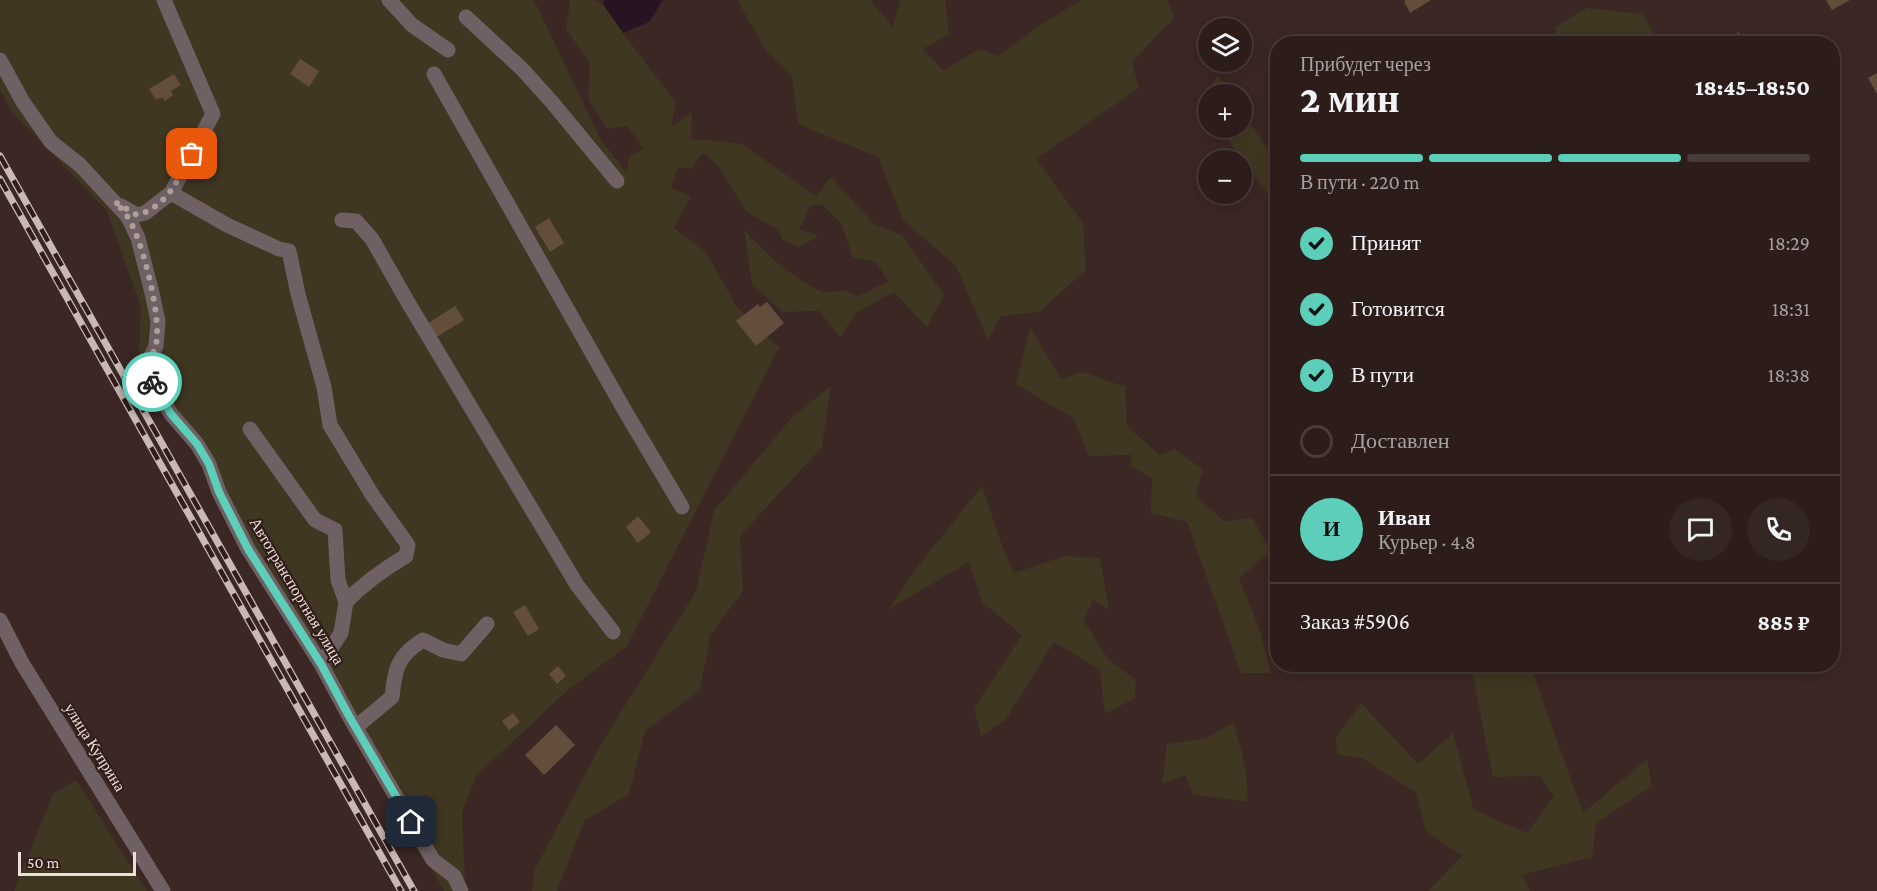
<!DOCTYPE html>
<html lang="ru">
<head>
<meta charset="utf-8">
<style>
	:root { --surface:#2c1d1a; --page:#342623; --text:#f1f3f6; --muted:#a6a2a2; --line:#483b39; --accent:#5cceba }
	body { margin:0; font-family:"Crimson Pro",serif; background:var(--page); color:var(--text); height:100vh; display:flex; flex-direction:column; font-size:22px; white-space:nowrap }
	* { box-sizing:border-box; margin:0 }
	p { font-size:20px; color:var(--muted) }
	.icon { flex:none; width:33px; height:33px; fill:none; stroke:currentColor; stroke-width:2; stroke-linecap:round; stroke-linejoin:round }
	.map { position:relative; flex:1; overflow:hidden }
	.sheet { position:absolute; left:1270px; top:36px; width:570px; height:636px; display:flex; flex-direction:column; background:var(--surface); border-radius:24px; box-shadow:0 3px 15px #0003,0 0 0 2px var(--line) }
	.sheet>* { flex:none }
	.fabs { position:absolute; left:1198px; top:18px; display:grid; gap:12px }
	.fabs a { display:grid; place-items:center; width:54px; height:54px; border-radius:50%; background:var(--surface); box-shadow:0 3px 15px #0003,0 0 0 2px var(--line); font-size:30px }
	.scale { position:absolute; left:18px; bottom:15px; width:118px; box-sizing:border-box; padding-left:6px; border:3px solid #ecdfdb; border-top:0; font-size:16px; line-height:21px; white-space:nowrap; color:#ecdfdb; -webkit-text-stroke:4px #301d19; paint-order:stroke }
	.pin { position:absolute; display:grid; place-items:center; width:51px; height:51px; color:#fff; margin:-26px; border-radius:12px; box-shadow:0 3px 9px #0006 }
	.courier { position:absolute; display:grid; place-items:center; width:60px; height:60px; margin:-30px; border:4px solid #5cceba; border-radius:50%; background:#fff; color:#222; box-shadow:0 2px 8px #0007 }
	.head em { font-style:normal; font-weight:800 }
	.head div { display:flex; flex-direction:column-reverse }
	.head { display:flex; align-items:center; justify-content:space-between; height:102px; padding:0 30px }
	h1 { font-size:39px; font-weight:800; line-height:45px }
	.bar { display:grid; grid-template-columns:repeat(4,1fr); gap:9px 6px; align-content:center; height:72px; padding:0 30px }
	.bar i { height:8px; border-radius:4px; background:var(--line) }
	.bar .active { background:var(--accent) }
	.bar p { grid-column:span 4 }
	.line { display:flex; align-items:center; gap:15px; padding:0 30px; border-top:2px solid var(--line) }
	.line div { flex:1 }
	.round { display:grid; place-items:center; flex:none; width:63px; height:63px; border-radius:32px; background:var(--page) }
	ol { padding:0 30px; list-style:none }
	li { display:flex; align-items:center; gap:18px; height:66px }
	li p { margin-inline-start:auto }
	li .icon { padding:6px; border-radius:50%; background:var(--accent); color:#111; stroke-width:4 }
	li:last-child { color:var(--muted) }
	li i { width:33px; height:33px; border:3px solid var(--line); border-radius:50% }
	.map>svg:first-child { display:block }
</style>
</head>
<body>
<div class="map">
<svg width="1877" height="891" viewBox="0 0 1877 891">
	<rect width="100%" height="100%" fill="#3b2723"/>
	<!-- green -->
	<g fill="#3f3721">
		<polygon points="0,0 534,0 601,140 626,172 629,157 643,148 627,126 608,129 588,100 590,64 566,29 570,0 594,0 603,4 629,41 676,103 671,127 692,112 691,139 709,140 742,144 816,196 831,177 875,225 902,235 944,295 927,327 894,292 856,313 840,337 819,311 782,312 752,284 744,230 774,260 803,282 824,293 845,290 857,297 888,281 876,262 853,258 842,225 822,204 810,207 799,229 818,236 798,248 782,239 778,230 746,211 717,164 703,153 691,169 678,167 671,188 691,196 674,228 706,252 737,307 779,348 627,646 567,691 477,775 462,813 465,883 449,891 444,891 195,456 139,352 141,307 107,211 12,112 0,90"/>
		<polygon points="737,0 870,0 893,27 900,0 945,0 949,34 923,49 943,70 979,49 998,56 1037,27 1081,0 1167,0 1174,18 1132,62 1139,88 1036,159 1083,223 1086,270 1039,312 1001,316 988,340 956,266 903,220 878,157 798,124 792,77 765,49"/>
		<polygon points="1586,8 1642,14 1660,43 1554,43 1556,27"/>
		<polygon points="1218,76 1230,94 1209,94 1209,113 1200,101"/>
		<polygon points="1242,112 1278,164 1278,208 1219,128 1242,128"/>
		<polygon points="1030,327 1061,379 1083,372 1125,387 1127,426 1159,455 1175,449 1203,470 1196,496 1224,521 1253,518 1271,552 1239,578 1261,633 1271,673 1241,673 1187,522 1151,513 1152,479 1130,465 1132,455 1089,456 1073,418 1016,384"/>
		<polygon points="831,386 822,447 740,536 743,591 711,634 700,690 645,731 629,794 585,820 557,891 532,891 535,869 600,746 696,591 714,511 792,417"/>
		<polygon points="982,486 1003,548 1014,573 1065,556 1100,558 1109,610 1093,600 1084,621 1108,659 1136,680 1135,698 1105,714 1100,670 1054,642 1005,721 981,736 974,708 1022,635 982,602 969,562 888,610 915,570"/>
		<polygon points="1471,665 1530,665 1583,813 1647,759 1652,786 1596,823 1592,857 1522,875 1530,891 1428,891 1462,856 1426,831 1416,793 1362,758 1337,755 1336,738 1361,703 1418,764 1453,733 1474,810 1527,833 1554,796 1540,776 1493,777"/>
		<polygon points="1234,722 1246,770 1248,802 1193,794 1185,775 1162,784 1167,744 1206,738"/>
		<polygon points="76,780 147,891 14,891 53,794"/>
	</g>
	<!-- water -->
	<polygon fill="#271423" points="604,0 663,0 649,22 623,33 603,4"/>
	<!-- building -->
	<g fill="#634e3c">
		<polygon points="1406,0 1431,0 1410,13 1404,1"/>
		<polygon points="1826,0 1850,0 1832,10"/>
		<polygon points="1739,32 1745,44 1721,44"/>
		<polygon points="300,59 319,71 309,87 290,74"/>
		<polygon points="1877,73 1877,94 1868,78"/>
		<polygon points="174,74 181,85 171,91 173,95 165,101 162,97 156,100 149,89"/>
		<polygon points="549,218 564,243 550,252 535,227"/>
		<polygon points="767,302 784,323 756,346 736,321 758,304 760,307"/>
		<polygon points="455,306 464,320 435,338 427,324"/>
		<polygon points="638,516 651,532 638,543 626,527"/>
		<polygon points="525,605 539,629 528,636 513,612"/>
		<polygon points="558,666 566,676 557,684 549,674"/>
		<polygon points="513,713 520,722 509,730 502,721"/>
		<polygon points="556,725 575,745 544,775 525,755"/>
	</g>
	<g fill="none" stroke-linecap="round" stroke-linejoin="round">
		<!-- minor -->
		<g stroke="#6e6063" stroke-width="15">
			<polyline points="164,0 213,114 171,193"/>
			<polyline points="389,0 412,25 448,50"/>
			<polyline points="466,17 522,69 551,101 617,181"/>
			<polyline points="0,60 23,102 51,142 80,165 128,217 138,238 152,293 158,321 156,346 147,364 152,383 171,414 197,444 209,464 219,492 248,549 321,664 349,716 433,860 454,876 461,891"/>
			<polyline points="434,74 625,411 682,507"/>
			<path d="M121 206 137 215 145 213 171 193 227 225 279 249 289 251 298 294 324 387 330 425 373 496 408 545 406 556C384 569 364 583 346 602"/>
			<polyline points="342,220 356,221 372,239 406,299 577,585 613,632"/>
			<polyline points="250,429 315,520 335,530 338,580 346,602 341,633 321,664"/>
			<polyline points="0,620 22,663 163,891"/>
			<path d="M356 727 392 697C395 669 397 656 423 640L443 650 461 654 487 624"/>
		</g>
		<!-- rail casing -->
		<g stroke="#c8b9b5" stroke-width="7">
			<g id="rail">
				<polyline points="0,156 414,891"/>
				<polyline points="0,179 401,891"/>
			</g>
		</g>
		<!-- rail -->
		<use href="#rail" stroke="#301d19" stroke-width="4.5" stroke-dasharray="14" stroke-linecap="butt"/>
	</g>
	<g fill="none" stroke-linecap="round" stroke-linejoin="round">
		<!-- done -->
		<path stroke="#ae9f9b" stroke-width="6" stroke-dasharray="0 10.8" d="M152 382 147 364C150 359 153 353 155 348 164 324 142 237 127 216 124 211 119 206 115 202L137 215C167 207 178 179 192 154"/>
		<!-- route -->
		<polyline stroke="#5cceba" stroke-width="8" points="152,382 171,414 197,444 209,464 219,492 248,549 321,664 349,716 411,822"/>
	</g>
	<g text-anchor="middle" dominant-baseline="central" stroke-width="4.5" stroke-linejoin="round" paint-order="stroke">
		<!-- street labels -->
		<g font-size="16" fill="#ecdfdb" stroke="#301d19">
			<text transform="translate(297 591) rotate(59)">Автотранспортная улица</text>
			<text transform="translate(95 747) rotate(58)">улица Куприна</text>
		</g>
	</g>
</svg>
<div class="fabs">
<a><svg class="icon" aria-label="layers" viewBox="0 0 24 24"><path d="M12 4l9 5-9 5-9-5zM3 14l9 5 9-5"/></svg></a>
<a>+</a>
<a>−</a>
</div>
<div class="scale">50 m</div>
<div class="pin" style="left:192px;top:154px;background:#ea580c"><svg class="icon" aria-label="bag" viewBox="0 0 24 24"><path d="M5 8h14l-1 12H6zM9 8a3 3 0 0 1 6 0"/></svg></div>
<div class="pin" style="left:411px;top:822px;background:#1f2937"><svg class="icon" aria-label="home" viewBox="0 0 24 24"><path d="M3 11l9-7 9 7M6 9v11h12V9"/></svg></div>
<div class="courier" style="left:152px;top:382px"><svg class="icon" aria-label="bike" viewBox="0 0 24 24"><circle cx="6" cy="16" r="4"/><circle cx="18" cy="16" r="4"/><path d="M6 16l4-8h5l3 8M10 8l3 8H6M13 5h3"/></svg></div>
<section class="sheet">
<div class="head"><div><h1>2 мин</h1><p>Прибудет через</p></div><em>18:45–18:50</em></div>
<div class="bar"><i class="active"></i><i class="active"></i><i class="active"></i><i></i><p>В пути · 220 m</p></div>
<ol>
<li><svg class="icon" aria-label="check" viewBox="0 0 24 24"><path d="M5 12l5 5 9-10"/></svg>Принят<p>18:29</p></li>
<li><svg class="icon" aria-label="check" viewBox="0 0 24 24"><path d="M5 12l5 5 9-10"/></svg>Готовится<p>18:31</p></li>
<li><svg class="icon" aria-label="check" viewBox="0 0 24 24"><path d="M5 12l5 5 9-10"/></svg>В пути<p>18:38</p></li>
<li><i></i>Доставлен</li>
</ol>
<div class="line" style="height:108px"><b class="round" style="background:var(--accent);color:#111">И</b><div><b>Иван</b><p>Курьер · 4.8</p></div><a class="round"><svg class="icon" aria-label="chat" viewBox="0 0 24 24"><path d="M4 5h16v11H9l-5 4z"/></svg></a><a class="round"><svg class="icon" aria-label="phone" viewBox="0 0 24 24"><path d="M5 4h4l2 5-3 2q2 4 5 5l2-3 5 2v4C11 20 4 13 5 4z"/></svg></a></div>
<div class="line" style="height:78px"><div>Заказ #5906</div><b>885 ₽</b></div>
</section>
</div>
</body>
</html>
